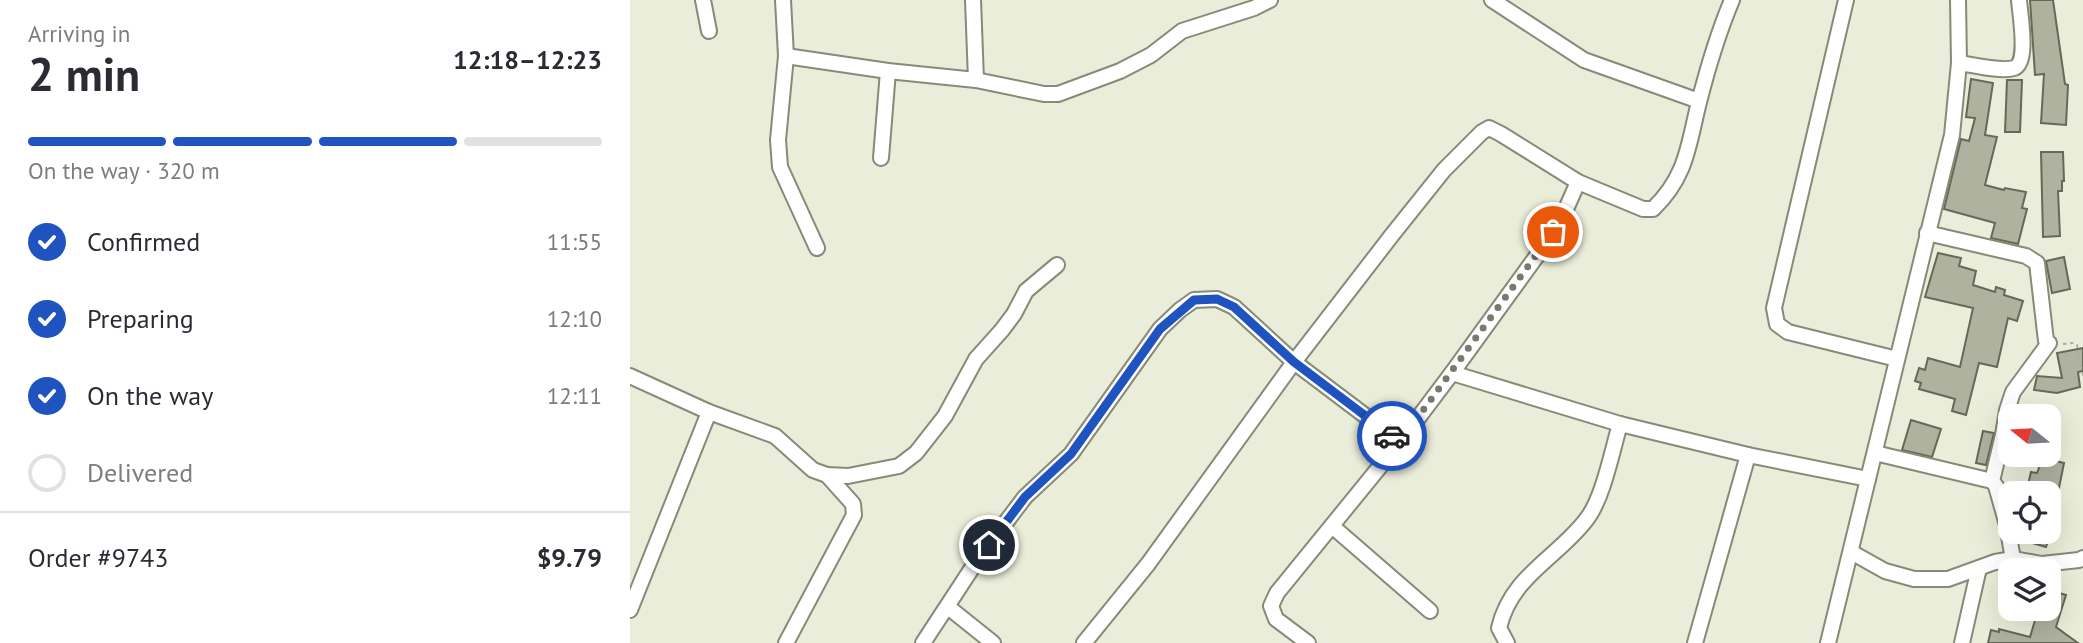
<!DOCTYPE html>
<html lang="en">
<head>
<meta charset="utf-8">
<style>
	:root { --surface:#fff; --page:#f2f2f3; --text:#2b2b33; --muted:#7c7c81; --line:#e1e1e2; --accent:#1e53c0 }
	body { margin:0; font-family:"PT Sans",sans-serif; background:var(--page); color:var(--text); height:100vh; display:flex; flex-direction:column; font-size:26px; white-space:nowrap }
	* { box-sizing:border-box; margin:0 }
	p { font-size:23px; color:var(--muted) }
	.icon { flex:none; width:38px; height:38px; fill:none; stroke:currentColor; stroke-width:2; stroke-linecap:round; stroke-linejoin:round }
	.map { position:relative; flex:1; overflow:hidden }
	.drawer { display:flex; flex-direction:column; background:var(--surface); width:630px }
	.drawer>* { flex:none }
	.needle { width:46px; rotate:288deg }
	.buttons { position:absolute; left:1368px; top:404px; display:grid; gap:14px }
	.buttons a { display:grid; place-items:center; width:63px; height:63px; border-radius:14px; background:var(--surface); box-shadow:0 7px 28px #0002; font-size:35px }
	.pin { position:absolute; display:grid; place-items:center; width:60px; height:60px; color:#fff; margin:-30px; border:4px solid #fff; border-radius:50%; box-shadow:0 2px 7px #0007 }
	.courier { position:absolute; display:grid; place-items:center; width:70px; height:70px; margin:-35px; border:5px solid #1e53c0; border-radius:50%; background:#fff; color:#222; box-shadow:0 2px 9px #0007 }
	.headline em { font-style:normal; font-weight:700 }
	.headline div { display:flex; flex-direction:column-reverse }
	.headline { display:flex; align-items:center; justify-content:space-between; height:119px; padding:0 28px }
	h1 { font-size:46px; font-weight:700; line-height:52px }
	.bar { display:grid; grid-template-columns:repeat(4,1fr); gap:10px 7px; align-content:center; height:84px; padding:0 28px }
	.bar i { height:9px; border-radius:5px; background:var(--line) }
	.bar .on { background:var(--accent) }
	.bar p { grid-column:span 4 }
	.line { display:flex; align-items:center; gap:18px; padding:0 28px; border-top:2px solid var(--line) }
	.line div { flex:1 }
	ol { padding:0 28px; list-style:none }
	li { display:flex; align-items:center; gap:21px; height:77px }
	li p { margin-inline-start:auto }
	li .icon { padding:7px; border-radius:50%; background:var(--accent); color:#fff; stroke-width:4 }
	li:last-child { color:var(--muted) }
	li i { width:38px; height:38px; border:4px solid var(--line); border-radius:50% }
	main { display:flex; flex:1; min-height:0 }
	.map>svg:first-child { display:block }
</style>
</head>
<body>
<main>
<section class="drawer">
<div class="headline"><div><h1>2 min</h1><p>Arriving in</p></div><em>12:18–12:23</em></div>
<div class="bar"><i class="on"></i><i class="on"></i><i class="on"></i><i></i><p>On the way · 320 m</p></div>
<ol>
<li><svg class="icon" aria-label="check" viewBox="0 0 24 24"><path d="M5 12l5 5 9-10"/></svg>Confirmed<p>11:55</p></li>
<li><svg class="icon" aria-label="check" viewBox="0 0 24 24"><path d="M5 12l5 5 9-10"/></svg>Preparing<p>12:10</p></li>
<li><svg class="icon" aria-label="check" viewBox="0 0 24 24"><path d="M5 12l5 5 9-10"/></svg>On the way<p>12:11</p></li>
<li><i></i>Delivered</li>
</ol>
<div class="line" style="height:91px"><div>Order #9743</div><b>$9.79</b></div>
</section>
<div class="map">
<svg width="1453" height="643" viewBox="0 0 1453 643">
	<rect width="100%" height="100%" fill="#eaedd9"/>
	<!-- building -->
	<g fill="#afb29f" stroke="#666957" stroke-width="2">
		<polygon points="1400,0 1423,0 1435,84 1438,85 1436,125 1411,123 1414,74 1405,75"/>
		<polygon points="1341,79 1363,83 1355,135 1367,137 1355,185 1374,190 1375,188 1396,192 1392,208 1397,209 1388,244 1361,238 1365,223 1314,209 1331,139 1339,141 1345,118 1336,117"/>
		<polygon points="1377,80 1392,80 1390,132 1375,132"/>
		<polygon points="1411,152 1433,152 1434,181 1432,181 1432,191 1428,191 1430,236 1413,237"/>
		<polygon points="1308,253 1331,258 1329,266 1346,271 1343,285 1365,292 1366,287 1375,290 1374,295 1393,301 1387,321 1378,318 1367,367 1349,363 1336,415 1322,411 1325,399 1289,389 1291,383 1285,381 1289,368 1295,370 1298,358 1330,367 1343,308 1295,297"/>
		<polygon points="1434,257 1440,289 1422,293 1416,261"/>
		<polygon points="1453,348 1453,371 1448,372 1450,387 1427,393 1404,390 1407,376 1432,378 1427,353"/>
		<polygon points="1281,420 1311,429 1302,457 1272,450"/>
		<polygon points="1353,431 1364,433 1356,465 1346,463"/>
		<polygon points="1413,458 1434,463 1424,513 1419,512 1419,494 1405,494 1406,491 1397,489 1401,472 1407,473"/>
		<polygon points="1395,532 1421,532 1416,547 1392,540"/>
		<polygon points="1419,590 1436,595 1426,627 1448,643 1358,643 1361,630 1369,632 1369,629 1400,637 1406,617 1387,612 1387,609 1419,609"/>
	</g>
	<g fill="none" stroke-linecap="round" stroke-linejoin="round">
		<!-- minor casing -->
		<g stroke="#878a78" stroke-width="18">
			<g id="minor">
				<polyline points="73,0 79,31"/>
				<polyline points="153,0 156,56 148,140 150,167 187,248"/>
				<polyline points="343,0 346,80"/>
				<polyline points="862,0 954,60 1069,101"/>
				<polyline points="1216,0 1144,308 1147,324 1158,332 1267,359"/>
				<polyline points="156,56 258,71 346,80 414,94 428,94 490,71 521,55 552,31 624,8 640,0"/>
				<path d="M1329 63C1343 65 1371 72 1384 68 1399 63 1390 14 1389 0"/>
				<polyline points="251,158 258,71"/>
				<polyline points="1297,233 1396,256 1407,263 1416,341 1419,343 1383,392 1377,410 1373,435 1362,481"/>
				<polyline points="822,373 990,424 1118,455 1238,479"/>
				<polyline points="0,376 79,412 145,436 183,470 197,475 218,476 269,466 286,453 315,416 346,359 372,330 384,314 396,291 427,265"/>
				<polyline points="1245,453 1362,481 1366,486 1377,525 1383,559"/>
				<polyline points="702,526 800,611"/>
				<polyline points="1221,552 1255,571 1284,579 1318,579 1365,562 1383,559 1412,564 1449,560 1453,558"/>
				<polyline points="318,607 363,643"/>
				<polyline points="0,610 79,412"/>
				<polyline points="156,643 224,515 223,504 197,475"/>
				<polyline points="293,643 348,559 395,497 441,454 530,329 550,310 564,300 587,299 604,307 664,362 770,442"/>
				<path d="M454 643 518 564 664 362 762 235 814 170 852 132 859 128 871 134 948 182 1013 209H1023C1057 176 1058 146 1069 102 1078 67 1088 33 1102 0"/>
				<polyline points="678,643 646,619 641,606 647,593 770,442 822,373 914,246 932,218 948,182"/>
				<path d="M877 643 869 628C881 576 927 558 956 520 973 499 982 451 990 424"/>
				<polyline points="1065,643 1118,455"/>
				<polyline points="1198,643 1322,135 1329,63 1328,0"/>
				<polyline points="1332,643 1349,568"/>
			</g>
		</g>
		<!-- path -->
		<polyline stroke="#acae9f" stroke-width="2" stroke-dasharray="3.5 3.5" stroke-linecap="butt" points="1433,344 1443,343 1447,345 1453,376"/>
		<!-- minor -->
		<use href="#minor" stroke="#fff" stroke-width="14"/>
	</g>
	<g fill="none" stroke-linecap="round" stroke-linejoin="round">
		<!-- done -->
		<polyline stroke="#787a6e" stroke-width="7" stroke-dasharray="0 12.6" points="762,436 770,442 923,232"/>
		<!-- route -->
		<polyline stroke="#1e53c0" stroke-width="9" points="359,545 395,497 441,454 530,329 564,300 587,299 604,307 664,362 762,436"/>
	</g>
</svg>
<div class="buttons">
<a><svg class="needle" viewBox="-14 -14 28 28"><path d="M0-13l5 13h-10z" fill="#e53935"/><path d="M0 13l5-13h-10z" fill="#7c7c81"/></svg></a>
<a><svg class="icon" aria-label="locate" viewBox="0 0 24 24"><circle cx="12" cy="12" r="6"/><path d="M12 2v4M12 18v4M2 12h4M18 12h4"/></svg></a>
<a><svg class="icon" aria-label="layers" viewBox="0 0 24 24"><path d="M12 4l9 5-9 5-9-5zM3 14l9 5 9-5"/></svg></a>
</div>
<div class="pin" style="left:923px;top:232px;background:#ea580c"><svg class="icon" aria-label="bag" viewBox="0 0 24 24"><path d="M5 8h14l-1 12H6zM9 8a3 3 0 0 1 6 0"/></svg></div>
<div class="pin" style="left:359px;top:545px;background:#1f2937"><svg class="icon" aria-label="home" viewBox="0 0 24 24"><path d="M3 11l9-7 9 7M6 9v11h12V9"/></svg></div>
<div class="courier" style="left:762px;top:436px"><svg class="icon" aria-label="car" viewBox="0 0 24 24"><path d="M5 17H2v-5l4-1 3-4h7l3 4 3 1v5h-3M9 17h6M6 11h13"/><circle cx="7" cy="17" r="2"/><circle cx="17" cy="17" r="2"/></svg></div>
</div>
</main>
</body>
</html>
